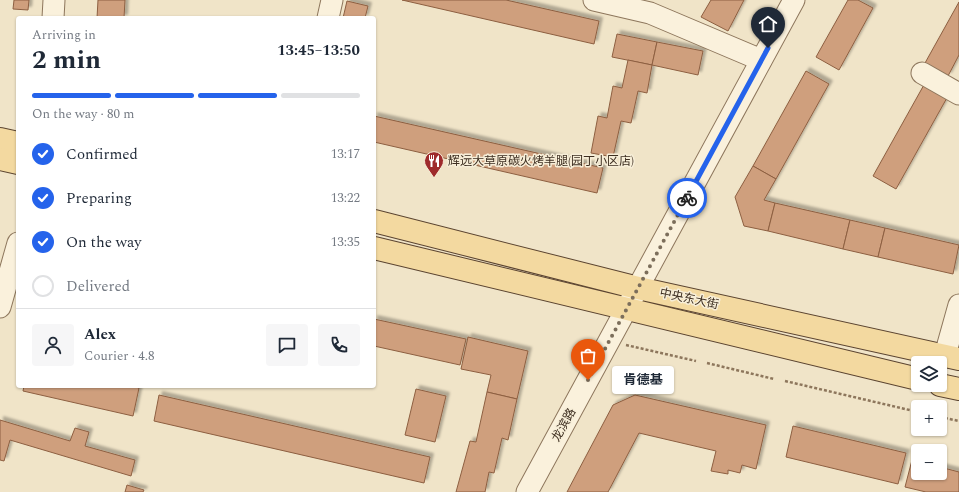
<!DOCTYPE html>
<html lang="en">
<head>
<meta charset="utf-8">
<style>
	:root { --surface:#fff; --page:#f6f6f7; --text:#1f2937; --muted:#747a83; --line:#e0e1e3; --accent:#2563eb }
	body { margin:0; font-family:Spectral,"Noto Sans SC",serif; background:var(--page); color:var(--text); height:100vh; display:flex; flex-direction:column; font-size:15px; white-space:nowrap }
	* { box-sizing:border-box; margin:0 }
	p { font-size:13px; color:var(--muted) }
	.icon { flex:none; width:22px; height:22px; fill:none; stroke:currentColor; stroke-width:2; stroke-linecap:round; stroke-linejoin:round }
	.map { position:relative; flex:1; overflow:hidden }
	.sheet { position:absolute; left:16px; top:16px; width:360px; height:372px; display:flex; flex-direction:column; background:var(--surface); border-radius:4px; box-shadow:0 1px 3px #0004 }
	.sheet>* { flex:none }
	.fabs { position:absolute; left:911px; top:356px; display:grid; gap:8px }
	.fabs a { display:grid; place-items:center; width:36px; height:36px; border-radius:4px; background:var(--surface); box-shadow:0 1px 3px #0004; font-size:20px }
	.pin { position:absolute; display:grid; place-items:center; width:34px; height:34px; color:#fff; margin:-41px -17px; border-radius:50% 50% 50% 0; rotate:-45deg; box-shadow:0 0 4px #0007 }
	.pin .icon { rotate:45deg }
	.courier { position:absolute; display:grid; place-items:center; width:40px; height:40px; margin:-20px; border:3px solid #2563eb; border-radius:50%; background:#fff; color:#222; box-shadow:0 1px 5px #0007 }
	.bubble { position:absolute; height:28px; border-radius:4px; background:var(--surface); box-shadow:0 1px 3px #0004; font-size:13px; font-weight:700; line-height:28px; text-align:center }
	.headline em { font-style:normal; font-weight:700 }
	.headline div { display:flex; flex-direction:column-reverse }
	.headline { display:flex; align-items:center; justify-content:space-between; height:68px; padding:0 16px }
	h1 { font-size:26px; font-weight:700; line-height:30px }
	.bar { display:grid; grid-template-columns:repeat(4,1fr); gap:6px 4px; align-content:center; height:48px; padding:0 16px }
	.bar i { height:5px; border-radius:3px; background:var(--line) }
	.bar .selected { background:var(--accent) }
	.bar p { grid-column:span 4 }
	.line { display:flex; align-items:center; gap:10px; padding:0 16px; border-top:1px solid var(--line) }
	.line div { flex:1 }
	.round { display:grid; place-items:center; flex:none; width:42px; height:42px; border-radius:4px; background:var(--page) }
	ol { padding:0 16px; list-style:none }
	li { display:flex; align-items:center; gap:12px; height:44px }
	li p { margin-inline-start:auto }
	li .icon { padding:4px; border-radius:50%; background:var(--accent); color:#fff; stroke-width:4 }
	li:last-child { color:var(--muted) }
	li i { width:22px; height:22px; border:2px solid var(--line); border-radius:50% }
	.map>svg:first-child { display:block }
</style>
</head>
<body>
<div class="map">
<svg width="959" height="492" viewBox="0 0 959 492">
	<defs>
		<filter id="shadow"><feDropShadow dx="3.5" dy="-3.5" stdDeviation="1" flood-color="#0004"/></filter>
	</defs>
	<rect width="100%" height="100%" fill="#f0e4c8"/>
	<!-- building -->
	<g fill="#cf9f7d" stroke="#8d5f41" filter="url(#shadow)">
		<polygon points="14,0 29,0 28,10 13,9"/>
		<polygon points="98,0 125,0 124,18 97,18"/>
		<polygon points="402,0 506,0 599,21 594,44"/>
		<polygon points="711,0 744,0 728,31 701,17"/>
		<polygon points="848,0 858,0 873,8 839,70 816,57"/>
		<polygon points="347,1 368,6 365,18 343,18"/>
		<polygon points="959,2 959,55 948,76 925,63"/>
		<polygon points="617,34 657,42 652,65 612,57"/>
		<polygon points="657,42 703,51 698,75 652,65"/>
		<polygon points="628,60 652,65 647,93 638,91 631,123 621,121 613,157 591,153 598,116 607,118 613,86 622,88"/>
		<polygon points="806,71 829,84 776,179 753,166"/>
		<polygon points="925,83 948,96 896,189 873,176"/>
		<polygon points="374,116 603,168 597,193 374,142"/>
		<polygon points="753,166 776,179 764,200 775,203 768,231 744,226 735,197"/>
		<polygon points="775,203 850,220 843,249 768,231"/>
		<polygon points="850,220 885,228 878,257 843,249"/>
		<polygon points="885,228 959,245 953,274 878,257"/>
		<polygon points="374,319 466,339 460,365 374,346"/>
		<polygon points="468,337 528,351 517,399 487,392 491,375 461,369"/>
		<polygon points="24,386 132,386 139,388 133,416 23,391"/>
		<polygon points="416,389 446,396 435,442 405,435"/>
		<polygon points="487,392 517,399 508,440 502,438 494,473 489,472 485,492 456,492 470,441 476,442"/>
		<polygon points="159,395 430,457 424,483 154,421"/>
		<polygon points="635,395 766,425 756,469 742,465 740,473 728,470 728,474 711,471 716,451 639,433 608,492 567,492 613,405"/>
		<polygon points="0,420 70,441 75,428 89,432 85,446 135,460 131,476 10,440 4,461 0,460"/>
		<polygon points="793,426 906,453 898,484 786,457"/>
		<polygon points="912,460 918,462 918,473 940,473 940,467 959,472 959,492 926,492 905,487"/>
		<polygon points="127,485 144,490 143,492 125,492"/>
	</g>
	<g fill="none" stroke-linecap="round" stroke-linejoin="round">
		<!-- minor casing -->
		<g stroke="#8d765c" stroke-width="23">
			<g id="minor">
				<polyline points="594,0 650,13 761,60"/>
				<polyline points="53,18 54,0"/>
				<polyline points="328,18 332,0"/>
				<polyline points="922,73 959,94"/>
				<polyline points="0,307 18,243"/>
				<polyline points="945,355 959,305"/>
				<polyline points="527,492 794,0"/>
			</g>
		</g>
		<!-- major casing -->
		<g stroke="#5b4430" stroke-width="24">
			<g id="major">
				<polyline points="0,139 18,143"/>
				<polyline points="0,159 18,163"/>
				<polyline points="374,221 638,288 959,359"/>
				<polyline points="374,248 918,379"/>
				<polyline points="940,385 959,389"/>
			</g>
		</g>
		<!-- path -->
		<g stroke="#8d765c" stroke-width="2.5" stroke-dasharray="3 2" stroke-linecap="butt">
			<polyline points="626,345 696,361"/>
			<polyline points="707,363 774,379"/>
			<polyline points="785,381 918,412"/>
			<polyline points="940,417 959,421"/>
		</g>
		<!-- minor -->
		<use href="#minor" stroke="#faf1dc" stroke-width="21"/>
		<!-- major -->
		<use href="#major" stroke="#f3d9a0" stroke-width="22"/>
	</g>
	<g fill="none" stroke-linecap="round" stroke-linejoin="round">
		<!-- done -->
		<polyline stroke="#7c6e5b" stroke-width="4" stroke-dasharray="0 7.2" points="588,380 687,198"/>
		<!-- route -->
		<polyline stroke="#2563eb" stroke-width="5" points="687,198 768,48"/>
	</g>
	<!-- icons -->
	<defs>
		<g id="restaurant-pin" transform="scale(1)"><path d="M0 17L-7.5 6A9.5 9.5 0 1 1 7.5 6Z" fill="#9e2a2b" stroke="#f7eed8"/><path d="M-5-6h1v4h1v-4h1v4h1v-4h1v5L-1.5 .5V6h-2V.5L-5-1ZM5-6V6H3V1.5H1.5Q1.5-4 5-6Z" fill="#fff"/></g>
	</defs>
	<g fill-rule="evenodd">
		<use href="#restaurant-pin" x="434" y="161"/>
	</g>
	<g text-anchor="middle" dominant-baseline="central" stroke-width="3" stroke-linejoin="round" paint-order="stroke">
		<!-- poi labels -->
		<g font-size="12" fill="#3d2e20" stroke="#f7eed8" text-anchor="start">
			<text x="448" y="161">辉远大草原碳火烤羊腿(园丁小区店)</text>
		</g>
		<!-- street labels -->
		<g font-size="12" fill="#3d2e20" stroke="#f7eed8">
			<text transform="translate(689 299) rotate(12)">中央东大街</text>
			<text transform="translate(564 425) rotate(-61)">龙滨路</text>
		</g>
	</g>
</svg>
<div class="fabs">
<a><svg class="icon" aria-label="layers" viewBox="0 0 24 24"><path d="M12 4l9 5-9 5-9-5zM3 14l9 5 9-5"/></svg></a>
<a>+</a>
<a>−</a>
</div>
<div class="pin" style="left:588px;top:380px;background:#ea580c"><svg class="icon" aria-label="bag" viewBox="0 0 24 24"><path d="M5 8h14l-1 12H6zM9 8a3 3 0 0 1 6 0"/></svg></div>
<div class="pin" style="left:768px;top:48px;background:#1f2937"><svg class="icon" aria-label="home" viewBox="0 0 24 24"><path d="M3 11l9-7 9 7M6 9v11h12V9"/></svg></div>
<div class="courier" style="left:687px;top:198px"><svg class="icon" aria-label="bike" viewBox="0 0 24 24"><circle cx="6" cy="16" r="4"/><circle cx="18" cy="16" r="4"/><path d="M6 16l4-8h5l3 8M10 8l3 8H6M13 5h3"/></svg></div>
<div class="bubble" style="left:612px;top:366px;width:62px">肯德基</div>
<section class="sheet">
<div class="headline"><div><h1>2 min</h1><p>Arriving in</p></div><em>13:45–13:50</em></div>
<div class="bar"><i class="selected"></i><i class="selected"></i><i class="selected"></i><i></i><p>On the way · 80 m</p></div>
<ol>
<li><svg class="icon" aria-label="check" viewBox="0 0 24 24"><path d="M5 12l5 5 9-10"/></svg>Confirmed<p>13:17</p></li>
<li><svg class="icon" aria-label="check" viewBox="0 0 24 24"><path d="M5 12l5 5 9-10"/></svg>Preparing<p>13:22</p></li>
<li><svg class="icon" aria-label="check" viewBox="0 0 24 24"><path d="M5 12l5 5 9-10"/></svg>On the way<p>13:35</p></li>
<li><i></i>Delivered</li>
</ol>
<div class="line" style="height:72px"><a class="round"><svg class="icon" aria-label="person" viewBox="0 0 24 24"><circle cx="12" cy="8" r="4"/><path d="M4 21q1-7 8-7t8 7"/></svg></a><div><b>Alex</b><p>Courier · 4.8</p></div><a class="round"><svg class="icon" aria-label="chat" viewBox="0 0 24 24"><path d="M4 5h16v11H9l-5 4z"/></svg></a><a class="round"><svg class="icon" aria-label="phone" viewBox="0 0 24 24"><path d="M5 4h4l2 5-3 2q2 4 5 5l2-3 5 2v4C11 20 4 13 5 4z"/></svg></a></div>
</section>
</div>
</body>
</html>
